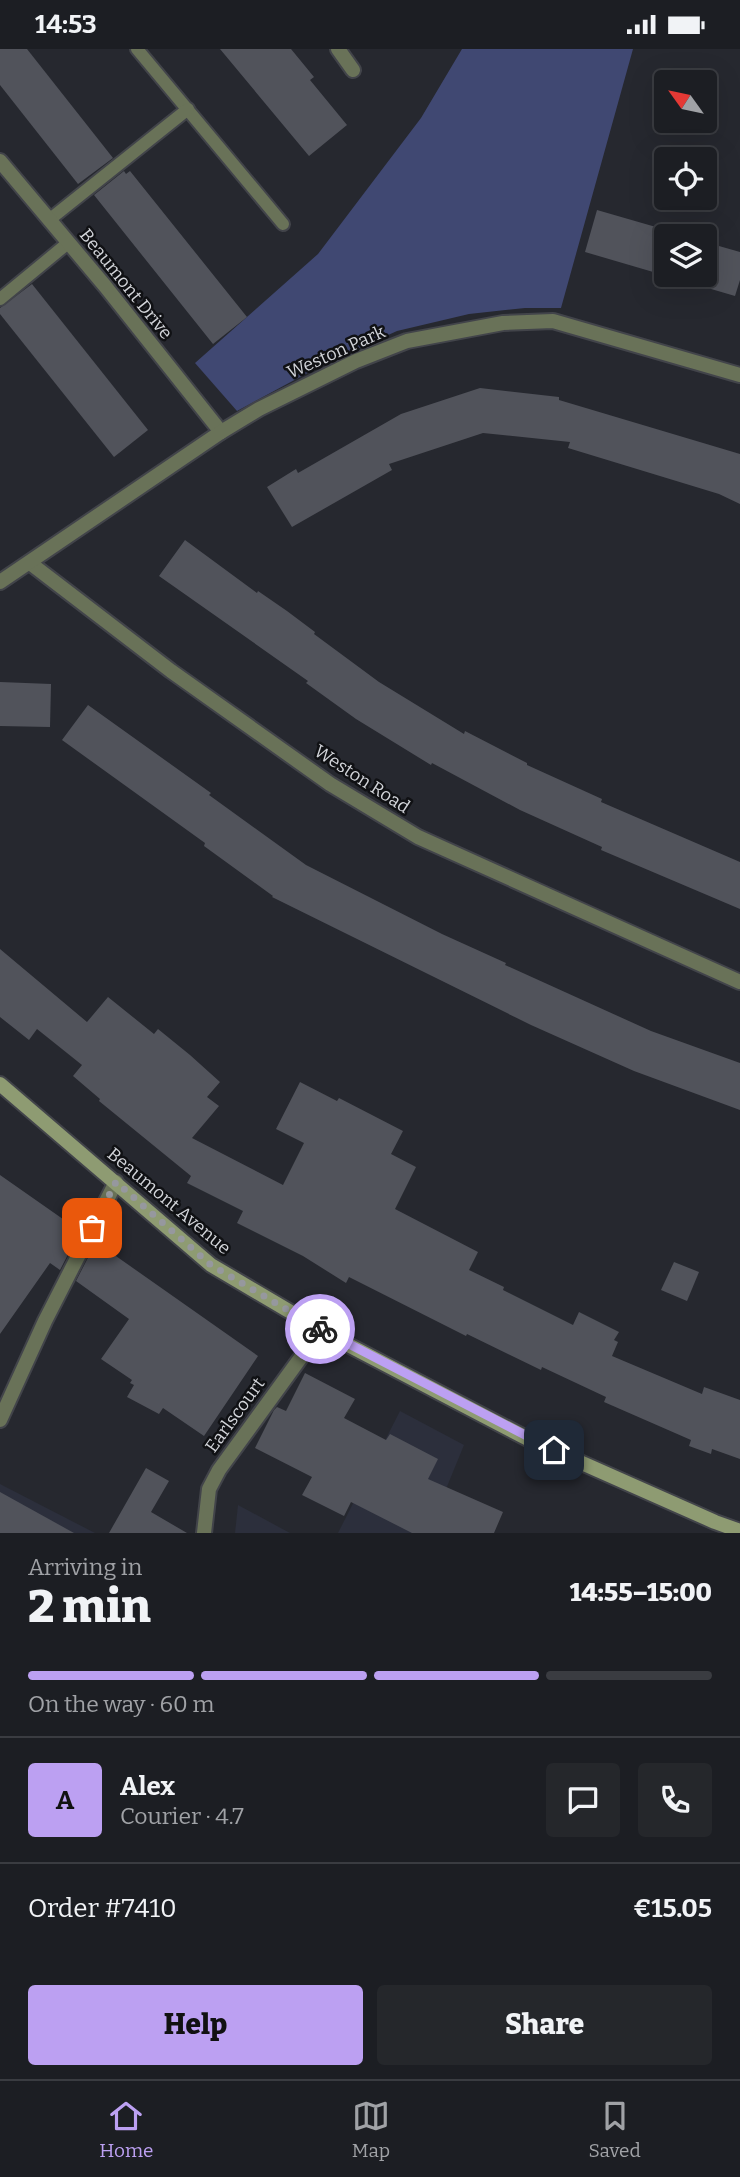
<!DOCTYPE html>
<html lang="en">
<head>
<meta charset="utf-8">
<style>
	:root { --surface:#1c1e23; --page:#25272b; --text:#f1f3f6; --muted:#a0a2a6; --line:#3a3c41; --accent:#bca0f2 }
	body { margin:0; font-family:Bitter,serif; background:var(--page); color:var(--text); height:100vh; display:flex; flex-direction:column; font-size:26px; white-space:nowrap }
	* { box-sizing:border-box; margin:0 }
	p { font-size:23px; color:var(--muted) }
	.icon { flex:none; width:38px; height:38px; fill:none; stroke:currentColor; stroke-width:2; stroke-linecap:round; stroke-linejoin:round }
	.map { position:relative; height:1484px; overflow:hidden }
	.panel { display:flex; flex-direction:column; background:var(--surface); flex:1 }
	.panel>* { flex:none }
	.needle { width:46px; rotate:303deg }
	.fabs { position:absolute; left:654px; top:21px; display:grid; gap:14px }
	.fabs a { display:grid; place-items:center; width:63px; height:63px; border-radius:7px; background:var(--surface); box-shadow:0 7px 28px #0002,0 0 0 2px var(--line); font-size:35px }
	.pin { position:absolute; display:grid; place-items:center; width:60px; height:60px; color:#fff; margin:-30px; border-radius:14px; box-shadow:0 4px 10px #0006 }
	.courier { position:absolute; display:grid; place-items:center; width:70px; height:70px; margin:-35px; border:5px solid #bca0f2; border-radius:50%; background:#fff; color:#222; box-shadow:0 2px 9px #0007 }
	.head em { font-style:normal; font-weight:800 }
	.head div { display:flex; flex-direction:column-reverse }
	.head { display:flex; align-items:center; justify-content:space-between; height:119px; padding:0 28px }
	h1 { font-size:46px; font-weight:800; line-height:52px }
	.bar { display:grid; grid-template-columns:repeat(4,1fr); gap:10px 7px; align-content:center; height:84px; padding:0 28px }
	.bar i { height:9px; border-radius:5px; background:var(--line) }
	.bar .current { background:var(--accent) }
	.bar p { grid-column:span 4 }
	.line { display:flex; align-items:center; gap:18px; padding:0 28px; border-top:2px solid var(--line) }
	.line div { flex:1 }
	.round { display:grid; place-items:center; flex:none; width:74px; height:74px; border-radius:7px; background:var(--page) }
	.primary-button { display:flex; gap:14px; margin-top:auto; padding:14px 28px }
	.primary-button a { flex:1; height:80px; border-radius:7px; background:var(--accent); color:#111; font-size:28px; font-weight:800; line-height:80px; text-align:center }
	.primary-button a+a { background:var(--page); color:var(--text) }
	.status { display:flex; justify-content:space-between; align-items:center; height:49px; padding:0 35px; background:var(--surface); direction:ltr }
	.status svg { height:19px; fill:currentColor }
	.menu { display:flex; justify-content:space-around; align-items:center; height:98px; border-top:2px solid var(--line); background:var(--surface); font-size:19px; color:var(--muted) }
	.menu a { display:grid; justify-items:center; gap:4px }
	.menu .current { color:var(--accent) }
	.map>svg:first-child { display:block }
</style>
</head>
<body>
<div class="status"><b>14:53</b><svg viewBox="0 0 49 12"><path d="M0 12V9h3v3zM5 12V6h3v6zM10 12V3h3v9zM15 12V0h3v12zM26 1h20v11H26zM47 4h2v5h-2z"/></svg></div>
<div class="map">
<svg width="740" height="1484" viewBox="0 0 740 1484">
	<rect width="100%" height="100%" fill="#26282f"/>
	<!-- built -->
	<g fill="#2c2f3c">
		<polygon points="400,1362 464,1396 428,1484 338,1484"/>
		<polygon points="0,1435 95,1484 0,1484"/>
		<polygon points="238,1456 290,1484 235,1484"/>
	</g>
	<!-- green -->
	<polygon fill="#404872" points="462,0 633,0 561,259 525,259 469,265 397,282 326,314 237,362 195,314 318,205 421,69"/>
	<!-- building -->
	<g fill="#51535b">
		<polygon points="0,0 27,0 113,109 78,135 0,36"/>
		<polygon points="220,0 291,0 314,28 310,31 347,76 309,107"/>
		<polygon points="124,122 126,125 130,122 247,268 213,295 94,146"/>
		<polygon points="597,161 687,187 667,187 667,226 705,226 705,193 740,203 740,231 735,247 585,203"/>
		<polygon points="32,235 148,381 114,408 0,265 0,259"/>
		<polygon points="480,339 559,348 559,351 740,405 740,455 719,445 568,399 570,393 483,384 389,415 392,421 292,478 267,438 296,420 298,424 401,365"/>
		<polygon points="185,491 257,544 258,542 287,562 315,583 314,585 379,633 464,685 465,682 527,714 527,716 602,750 601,753 740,813 740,860 601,801 602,798 520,761 432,714 431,716 356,670 306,634 308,632 159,527"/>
		<polygon points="0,633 51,635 50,678 0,677"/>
		<polygon points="88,656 211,744 209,746 306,816 442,885 506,914 505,916 651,982 740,1014 740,1061 634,1022 531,976 272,848 273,847 204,797 205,794 62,691"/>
		<polygon points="0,900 87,973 108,948 154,985 158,980 190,1006 220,1033 207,1048 219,1057 192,1089 283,1136 304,1094 276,1080 300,1033 337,1052 339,1049 403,1082 391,1105 416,1118 395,1160 478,1203 469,1221 504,1238 503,1241 573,1276 579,1263 619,1283 614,1291 618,1293 612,1307 702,1345 704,1338 740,1351 740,1410 712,1400 711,1405 689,1397 691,1391 604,1353 606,1348 542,1318 541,1321 467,1285 466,1287 349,1228 346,1234 303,1207 237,1174 243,1162 187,1134 191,1127 99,1052 100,1050 73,1027 82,1016 37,980 29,991 0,968"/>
		<polygon points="0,1126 80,1182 60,1221 50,1214 0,1285"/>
		<polygon points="96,1193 258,1307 204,1387 163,1359 159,1365 127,1348 134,1336 130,1334 132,1331 101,1310 129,1270 76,1232"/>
		<polygon points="674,1213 699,1223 687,1252 661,1241"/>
		<polygon points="305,1324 355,1350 344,1369 386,1391 390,1385 438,1410 428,1430 503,1463 494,1484 412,1484 351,1453 344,1467 302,1446 312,1428 255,1399 274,1361 277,1358 286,1362"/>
		<polygon points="146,1419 169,1432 151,1463 187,1484 109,1484"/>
		<polygon points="0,1443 74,1484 0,1484"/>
	</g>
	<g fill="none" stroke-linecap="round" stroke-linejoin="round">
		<!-- lane casing -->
		<g stroke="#42444a" stroke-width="16">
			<g id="lane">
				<polyline points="137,0 283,175"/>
				<polyline points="49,171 188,60"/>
				<polyline points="0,250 68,194"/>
			</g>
		</g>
		<!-- street casing -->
		<g stroke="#42444a" stroke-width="18">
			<g id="street">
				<polyline points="338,0 353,21"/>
				<polyline points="0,112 105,237 221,383"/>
				<polyline points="30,514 171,622 330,735 418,788 740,933"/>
				<polyline points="0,533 221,383 259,360 356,312 407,292 503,274 553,272 740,326"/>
				<polyline points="0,1371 45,1272 116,1133"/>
				<polyline points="204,1484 209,1440 219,1421 307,1300 318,1279"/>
			</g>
		</g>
		<!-- secondary casing -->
		<g stroke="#42444a" stroke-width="18">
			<polyline id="secondary" points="0,1035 211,1216 333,1288 530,1391 715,1473 740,1482"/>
		</g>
		<!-- lane -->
		<use href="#lane" stroke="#697258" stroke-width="12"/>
		<!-- street -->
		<use href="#street" stroke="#697258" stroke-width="14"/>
		<!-- secondary -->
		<use href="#secondary" stroke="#8e9b72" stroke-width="14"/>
	</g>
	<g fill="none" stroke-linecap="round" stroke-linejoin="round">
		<!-- done -->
		<polyline stroke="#96989e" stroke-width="7" stroke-dasharray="0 12.6" points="92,1179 116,1133 211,1216 320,1280"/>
		<!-- route -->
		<polyline stroke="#bca0f2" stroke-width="9" points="320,1280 554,1401"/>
	</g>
	<g text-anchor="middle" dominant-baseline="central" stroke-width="5" stroke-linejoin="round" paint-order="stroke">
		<!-- street labels -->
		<g font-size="18" fill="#d2d4d9" stroke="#101114">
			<text transform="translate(126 235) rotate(51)">Beaumont Drive</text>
			<text transform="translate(336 303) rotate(-24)">Weston Park</text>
			<text transform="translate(362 730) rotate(33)">Weston Road</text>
			<text transform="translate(169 1152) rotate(40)">Beaumont Avenue</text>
			<text transform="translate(235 1366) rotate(-54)">Earlscourt</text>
		</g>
	</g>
</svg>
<div class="fabs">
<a><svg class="needle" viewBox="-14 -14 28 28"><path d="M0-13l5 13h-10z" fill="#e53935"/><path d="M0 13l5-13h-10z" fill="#a0a2a6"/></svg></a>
<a><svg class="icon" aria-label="locate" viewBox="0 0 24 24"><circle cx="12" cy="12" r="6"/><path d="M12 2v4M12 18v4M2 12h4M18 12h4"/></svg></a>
<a><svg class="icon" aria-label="layers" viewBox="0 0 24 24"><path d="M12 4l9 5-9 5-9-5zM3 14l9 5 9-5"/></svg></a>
</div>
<div class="pin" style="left:92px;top:1179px;background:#ea580c"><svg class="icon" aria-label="bag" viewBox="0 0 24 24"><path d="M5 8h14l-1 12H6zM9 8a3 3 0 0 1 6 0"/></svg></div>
<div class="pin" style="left:554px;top:1401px;background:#1f2937"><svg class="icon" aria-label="home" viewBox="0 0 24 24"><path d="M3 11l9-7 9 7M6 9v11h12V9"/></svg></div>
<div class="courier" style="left:320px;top:1280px"><svg class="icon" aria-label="bike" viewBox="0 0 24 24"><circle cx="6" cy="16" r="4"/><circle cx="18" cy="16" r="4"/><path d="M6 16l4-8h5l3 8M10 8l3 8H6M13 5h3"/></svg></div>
</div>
<section class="panel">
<div class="head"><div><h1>2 min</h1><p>Arriving in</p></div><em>14:55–15:00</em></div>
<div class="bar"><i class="current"></i><i class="current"></i><i class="current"></i><i></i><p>On the way · 60 m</p></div>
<div class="line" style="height:126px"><b class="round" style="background:var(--accent);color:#111">A</b><div><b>Alex</b><p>Courier · 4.7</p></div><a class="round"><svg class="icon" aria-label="chat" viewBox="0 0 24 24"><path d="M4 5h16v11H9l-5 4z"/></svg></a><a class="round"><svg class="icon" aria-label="phone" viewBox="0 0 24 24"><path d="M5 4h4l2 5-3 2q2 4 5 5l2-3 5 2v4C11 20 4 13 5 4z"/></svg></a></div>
<div class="line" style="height:91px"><div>Order #7410</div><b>€15.05</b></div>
<div class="primary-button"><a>Help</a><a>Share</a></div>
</section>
<nav class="menu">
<a class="current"><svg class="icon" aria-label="home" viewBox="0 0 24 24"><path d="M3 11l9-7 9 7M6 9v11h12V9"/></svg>Home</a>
<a><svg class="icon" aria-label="map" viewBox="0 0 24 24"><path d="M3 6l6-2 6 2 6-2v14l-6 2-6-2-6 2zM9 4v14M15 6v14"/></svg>Map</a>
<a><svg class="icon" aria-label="saved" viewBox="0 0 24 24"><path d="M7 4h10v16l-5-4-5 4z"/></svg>Saved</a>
</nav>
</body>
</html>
